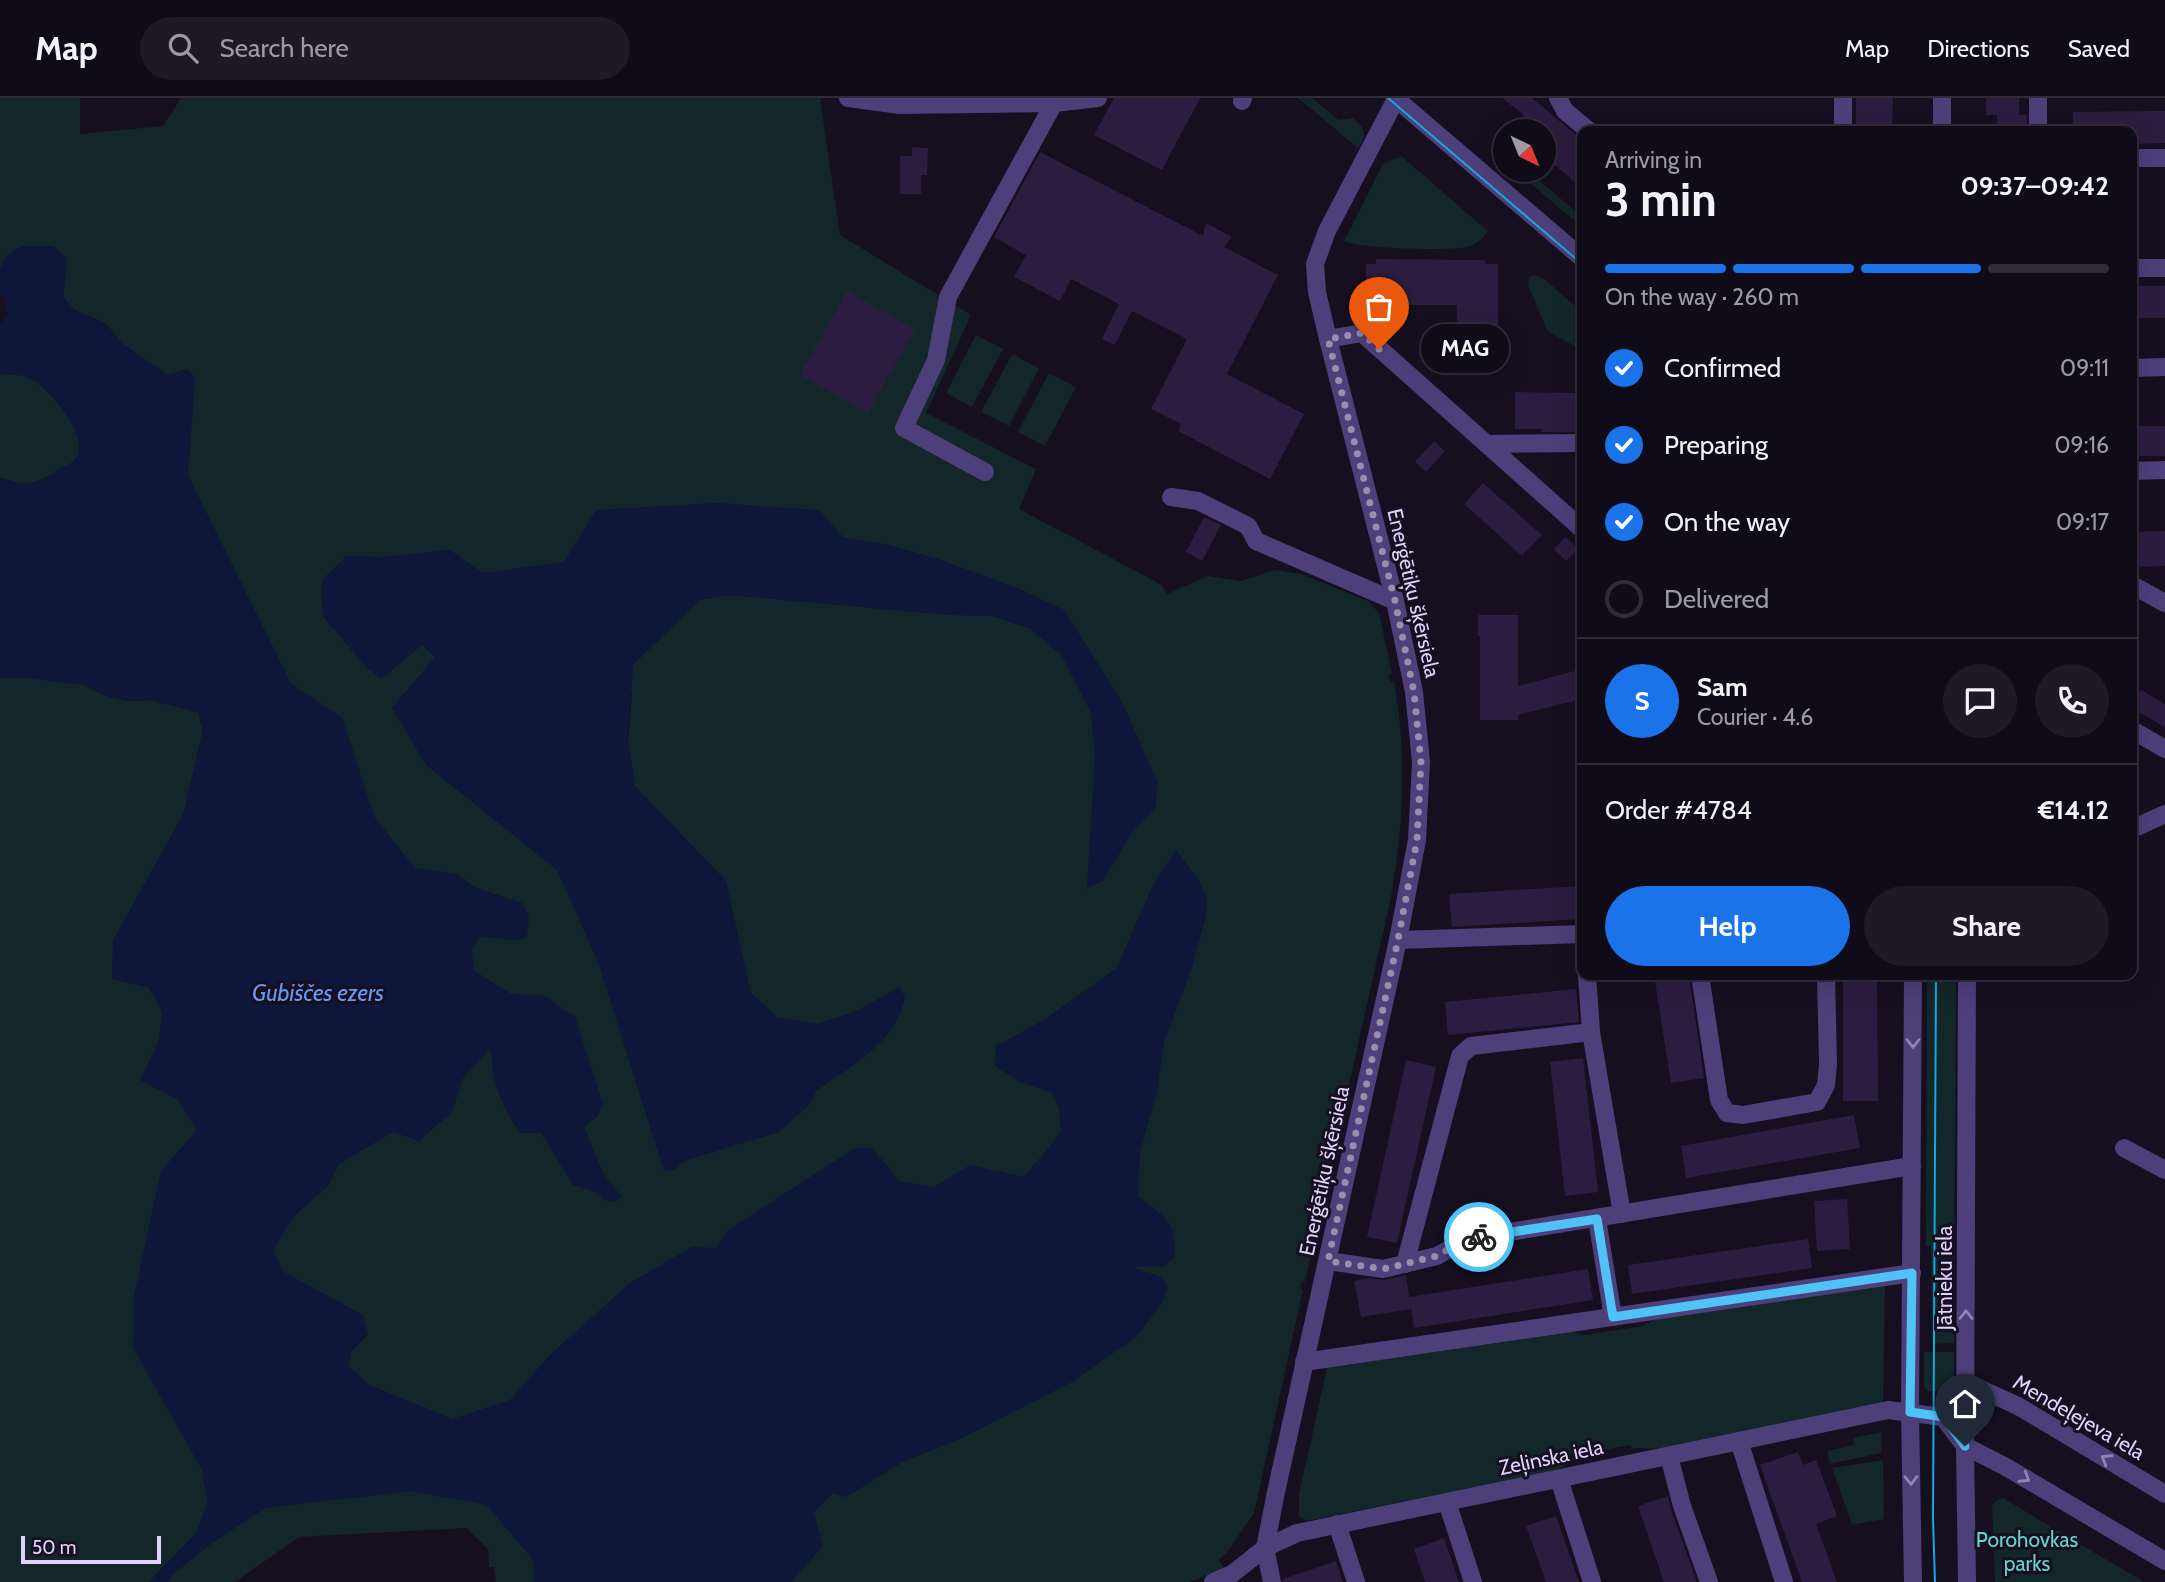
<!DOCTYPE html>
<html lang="en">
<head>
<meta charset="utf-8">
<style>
	:root { --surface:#100b18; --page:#1e1925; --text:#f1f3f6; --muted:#9c9ba2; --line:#302b37; --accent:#1a73e8 }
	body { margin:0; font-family:Cabin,sans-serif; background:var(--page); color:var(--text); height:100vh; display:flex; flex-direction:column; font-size:26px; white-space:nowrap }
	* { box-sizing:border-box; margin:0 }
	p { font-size:23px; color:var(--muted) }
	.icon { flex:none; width:38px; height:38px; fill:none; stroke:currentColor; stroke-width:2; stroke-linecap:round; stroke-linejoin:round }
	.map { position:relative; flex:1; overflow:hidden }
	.drawer { position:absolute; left:1577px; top:28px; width:560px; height:854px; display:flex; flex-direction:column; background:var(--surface); border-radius:14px; box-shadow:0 7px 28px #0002,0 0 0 2px var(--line) }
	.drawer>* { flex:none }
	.needle { width:46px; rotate:137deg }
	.tools { position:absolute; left:1493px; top:21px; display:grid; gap:14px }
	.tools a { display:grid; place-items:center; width:63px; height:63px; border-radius:50%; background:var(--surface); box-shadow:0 7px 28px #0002,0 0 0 2px var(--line); font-size:35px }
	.scale { position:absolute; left:21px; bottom:18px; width:140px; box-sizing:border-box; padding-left:7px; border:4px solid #dfd3fb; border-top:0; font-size:19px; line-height:24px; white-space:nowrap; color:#dfd3fb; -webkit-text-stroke:5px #150f20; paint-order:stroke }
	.pin { position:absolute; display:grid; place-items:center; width:60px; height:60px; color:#fff; margin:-72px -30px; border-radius:50% 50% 50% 0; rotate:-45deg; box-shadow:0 0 7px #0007 }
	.pin .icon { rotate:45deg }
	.courier { position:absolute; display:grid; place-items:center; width:70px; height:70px; margin:-35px; border:5px solid #4fc3f7; border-radius:50%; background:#fff; color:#222; box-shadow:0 2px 9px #0007 }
	.bubble { position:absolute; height:49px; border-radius:24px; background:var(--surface); box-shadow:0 7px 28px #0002,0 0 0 2px var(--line); font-size:23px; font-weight:800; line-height:49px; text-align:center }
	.summary em { font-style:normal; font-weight:800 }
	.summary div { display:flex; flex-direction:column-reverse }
	.summary { display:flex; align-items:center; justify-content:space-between; height:119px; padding:0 28px }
	h1 { font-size:46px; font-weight:800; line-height:52px }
	.bar { display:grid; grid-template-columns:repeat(4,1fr); gap:10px 7px; align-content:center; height:84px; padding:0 28px }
	.bar i { height:9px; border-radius:5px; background:var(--line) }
	.bar .selected { background:var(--accent) }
	.bar p { grid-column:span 4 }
	.line { display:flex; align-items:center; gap:18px; padding:0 28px; border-top:2px solid var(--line) }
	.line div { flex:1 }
	.round { display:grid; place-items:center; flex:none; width:74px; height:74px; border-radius:37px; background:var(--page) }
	ol { padding:0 28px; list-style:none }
	li { display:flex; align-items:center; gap:21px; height:77px }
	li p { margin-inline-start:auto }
	li .icon { padding:7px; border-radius:50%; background:var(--accent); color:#fff; stroke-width:4 }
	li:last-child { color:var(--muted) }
	li i { width:38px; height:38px; border:4px solid var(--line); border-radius:50% }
	.action { display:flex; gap:14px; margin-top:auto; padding:14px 28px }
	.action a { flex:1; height:80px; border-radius:42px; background:var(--accent); color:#fff; font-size:28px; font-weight:800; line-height:80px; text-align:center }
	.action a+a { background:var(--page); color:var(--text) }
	header { display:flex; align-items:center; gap:42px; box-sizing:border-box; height:98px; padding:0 35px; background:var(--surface); border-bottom:2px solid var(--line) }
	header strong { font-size:33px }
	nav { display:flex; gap:38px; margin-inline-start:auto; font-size:24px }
	.search { width:490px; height:63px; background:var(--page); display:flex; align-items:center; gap:18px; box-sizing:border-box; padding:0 24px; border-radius:38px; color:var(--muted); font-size:26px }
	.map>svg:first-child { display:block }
</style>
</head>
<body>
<header>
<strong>Map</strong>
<div class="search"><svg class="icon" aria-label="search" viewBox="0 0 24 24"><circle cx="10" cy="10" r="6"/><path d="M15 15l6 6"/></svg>Search here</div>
<nav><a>Map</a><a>Directions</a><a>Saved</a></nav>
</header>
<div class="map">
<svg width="2165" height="1484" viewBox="0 0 2165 1484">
	<rect width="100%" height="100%" fill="#150f20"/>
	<!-- green -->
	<g fill="#132629" fill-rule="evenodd">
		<path d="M0 0H80V36L163 28 181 0H820L840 137 971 217 926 315 1036 371 1019 411 1162 487 1167 496 1208 478 1241 483 1274 472 1301 476 1368 503 1379 515 1392 575 1389 577 1391 584 1394 583C1407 660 1404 724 1391 799L1305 1184 1302 1183 1300 1190 1303 1192 1254 1415 1228 1453 1219 1462 1224 1470 1190 1484H496L494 1469H489L488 1451 466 1430 299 1439 235 1484H0V580H28L84 587 104 597 127 603 150 602 198 614 203 633 183 717 113 843 336 729 342 620 291 586 188 378 172 355 194 280 188 271 167 277 123 246 105 225 74 212 63 199 67 160 0 170ZM347 458 582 492 985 478 925 514 730 497 700 502 612 582 632 595 628 643 635 689 375 483 323 518 322 482ZM1155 783 1066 1059 1025 1078 1061 1035 1086 957 1047 920 1117 870Z"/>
		<path d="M1298 0H1312L1338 22 1353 20C1364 28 1368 39 1358 50Z"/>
		<path d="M1401 58 1488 133C1484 140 1475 148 1467 149 1449 153 1358 151 1344 143L1383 66Z"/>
		<polygon points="1515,72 1527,72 1582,119 1582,129"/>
		<polygon points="1533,177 1543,180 1582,214 1582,252 1548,234 1528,187 1529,180"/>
		<polygon points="976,237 1003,251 972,309 946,295"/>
		<polygon points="1012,256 1039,270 1009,328 981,314"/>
		<polygon points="1049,275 1076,289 1045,348 1018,334"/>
		<path d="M0 276C8 277 19 276 27 278 47 285 90 338 77 359 73 367 62 369 55 374 33 388 25 387 0 380Z"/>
		<polygon points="1927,877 1956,877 1954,1245 1932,1246 1931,1148 1926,1148"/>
		<polygon points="1878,1185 1885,1188 1883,1307 1661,1351 1632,1350 1630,1347 1578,1357 1578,1361 1555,1373 1307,1423 1299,1419 1299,1396 1328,1266 1565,1231 1584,1237 1643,1228 1657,1220"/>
		<polygon points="1924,1254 1954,1254 1954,1290 1951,1293 1928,1293 1924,1289"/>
		<polygon points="1882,1334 1881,1355 1830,1366 1827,1353 1854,1347 1853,1340"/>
		<polygon points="1883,1362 1884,1421 1852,1427 1832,1370"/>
		<polygon points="2003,1400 2144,1484 1995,1484 1992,1408 1997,1402"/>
	</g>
	<!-- water -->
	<g fill="#0e163a">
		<path d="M21 148H53L67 160 63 199 74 212 105 225 123 246 167 277 188 271 195 281 188 378 291 586 342 620 375 720 415 770 457 776 476 790 522 805 529 818 527 840 513 842 481 838 471 852 475 873 511 896 543 897 575 919 603 1006 597 1019 584 1028 603 1075 622 1099 614 1104 602 1101 599 1095 573 1087 541 1035H520C507 1016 497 996 493 973 491 964 494 960 489 952L463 980 452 1014 419 1043 393 1034 339 1066 328 1088 293 1119 273 1153 284 1174 363 1217 368 1237 351 1254 349 1269 370 1287 452 1321 510 1302 550 1257 630 1185 692 1149 716 1150 727 1133 855 1050H871L887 1067 898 1083 934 1089 970 1067 1024 1079 1061 1035 1059 1010 1051 994 1020 984 995 968 996 948 1047 920 1117 870 1155 783 1176 752 1198 781 1207 800 1206 818 1191 872 1164 945 1157 993 1140 1054 1138 1099C1165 1118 1177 1123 1174 1159L1165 1168 1132 1169 1162 1179 1168 1189 1161 1207 1136 1239 1072 1284 958 1342 904 1363 846 1399 833 1395 814 1414 823 1448 791 1484H534L533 1462 487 1407 411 1393 266 1410 212 1445 171 1478 168 1484H149L196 1435 208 1403 201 1370 133 1250 134 1198 161 1073 197 1032 178 1002 140 982 159 942 162 914 149 890 112 881 113 843 183 717 203 633 198 614 150 602 127 603 104 597 84 587 28 580H0V380C28 387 32 389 57 373 64 368 74 366 78 357 88 337 47 286 27 279 20 276 8 277 0 276V226L8 217 4 201 0 196V170L7 158Z"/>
		<path d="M716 405 819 412 843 439 889 447 938 461 1020 491 1064 512 1121 602 1158 685 1155 711 1134 731 1103 783 1087 791 1095 656 1091 615 1062 558 1031 531 992 518 947 517 730 497 700 502 633 567 628 643 635 688 726 783 751 895 777 919 817 926 857 913 899 889 905 899C896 945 851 968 816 993L811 1005 779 1034 684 1063 676 1071 664 1073 598 864 557 772 426 667 392 610 435 559 422 547 381 581 365 568 323 518 322 482 347 458 382 459 450 452 483 475 564 464 596 412Z"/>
	</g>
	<!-- building -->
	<g fill="#2b1d3f">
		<polygon points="1114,0 1200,0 1162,72 1094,37"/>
		<polygon points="1502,0 1532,0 1582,42 1582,90 1544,58 1544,33 1509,33 1524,17"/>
		<polygon points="1856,0 1893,0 1892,33 1856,33"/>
		<polygon points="1986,0 2019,0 2019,17 2027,17 2027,33 1997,33 1997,17 1986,17"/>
		<polygon points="2165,13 2165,45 2132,46 2132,33 2073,33 2073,14"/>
		<polygon points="912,49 928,50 927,77 921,77 921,96 900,96 900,58 912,58"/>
		<polygon points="1040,54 1203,138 1206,125 1232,139 1224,149 1278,177 1227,276 1304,316 1270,381 1178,333 1181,326 1151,311 1187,241 1132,213 1115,247 1102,241 1119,206 1071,181 1060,203 1014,179 1026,157 994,139"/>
		<polygon points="1376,161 1485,162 1485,166 1498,166 1498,265 1457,265 1457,207 1393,207 1393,202 1366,202 1366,166 1376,166"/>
		<rect x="2132" y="188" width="33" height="32"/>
		<polygon points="847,193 915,231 868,315 800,277"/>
		<polygon points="1515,294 1582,295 1582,334 1542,334 1542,331 1515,331"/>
		<rect x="2132" y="328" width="33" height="30"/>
		<polygon points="1434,343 1445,353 1426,374 1415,364"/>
		<polygon points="1483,385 1542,437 1522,458 1464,406"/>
		<polygon points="1204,419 1221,427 1202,463 1186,454"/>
		<polygon points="2165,433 2165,468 2132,469 2132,434"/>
		<polygon points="1566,439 1578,451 1566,463 1554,451"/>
		<polygon points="1478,517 1518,517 1518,588 1582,571 1582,601 1518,617 1518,622 1480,622 1480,538 1478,538"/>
		<polygon points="2141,592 2165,606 2165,629 2132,610"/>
		<polygon points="1582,788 1582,821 1452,829 1449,796"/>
		<polygon points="1654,877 1689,877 1704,980 1671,985"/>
		<polygon points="1843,877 1877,877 1878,1003 1843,1003"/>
		<polygon points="1576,891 1579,924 1448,937 1445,904"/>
		<polygon points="1583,960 1598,1094 1565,1098 1550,964"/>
		<polygon points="1406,962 1436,969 1397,1145 1367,1139"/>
		<polygon points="1854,1017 1860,1050 1686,1080 1681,1048"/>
		<polygon points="1847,1101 1850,1151 1817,1153 1814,1103"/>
		<polygon points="1808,1141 1812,1170 1632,1196 1628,1167"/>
		<polygon points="1588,1171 1593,1202 1414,1230 1410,1203 1411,1211 1361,1219 1354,1183 1369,1180 1385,1182 1406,1177 1409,1199"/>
		<polygon points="1798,1354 1803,1367 1816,1362 1837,1418 1816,1426 1837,1484 1802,1484 1760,1367"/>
		<polygon points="1668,1398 1671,1412 1697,1484 1664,1484 1638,1408"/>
		<polygon points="1556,1418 1579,1484 1546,1484 1526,1428"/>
		<polygon points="1444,1440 1459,1484 1425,1484 1414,1451"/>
		<polygon points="1336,1463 1343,1484 1283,1484 1283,1481"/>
	</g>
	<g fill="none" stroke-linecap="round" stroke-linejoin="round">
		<!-- minor -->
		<g stroke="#4d3f7a" stroke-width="18">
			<polyline points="848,0 900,7 1054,5 1098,0"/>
			<polyline points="1395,0 1582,160"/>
			<polyline points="1558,0 1565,13 1589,33"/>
			<polyline points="1843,0 1843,33"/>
			<polyline points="1942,0 1942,33"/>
			<polyline points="2038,0 2038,33"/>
			<polyline points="1242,3 1243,0"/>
			<polyline points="2132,60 2165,60"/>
			<polyline points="2132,170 2165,170"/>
			<polyline points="1328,241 1362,235 1582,431"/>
			<polyline points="2132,270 2165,269"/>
			<polyline points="1487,346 1582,345"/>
			<polyline points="2132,373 2165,372"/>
			<polyline points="985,374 904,330 936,262 948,199 1054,5"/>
			<polyline points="1171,399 1198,403 1248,428 1256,443 1395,503"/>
			<polyline points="2132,487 2165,505"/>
			<polyline points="2132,632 2165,651"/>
			<polyline points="2132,731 2165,716"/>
			<polyline points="1398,842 1582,836"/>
			<polyline points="1587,877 1591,934 1622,1116"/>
			<polyline points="1700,877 1719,1002 1727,1015 1743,1017 1817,1004 1826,987 1828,966 1826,877"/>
			<polyline points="1967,877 1965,1348 1967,1484"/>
			<polyline points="2124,1050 2165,1072"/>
			<polyline points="1597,1121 1613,1219"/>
			<polyline points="1328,1163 1383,1171 1437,1158 1467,1141 1912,1068"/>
			<polyline points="1405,1166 1460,958 1471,948 1591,934"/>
			<polyline points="1304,1264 1912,1175"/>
			<polyline points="1967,1285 2018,1308 2165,1396"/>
			<polyline points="1739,1343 1784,1484"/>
			<polyline points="1669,1358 1682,1408 1709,1484"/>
			<polyline points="1559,1381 1592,1484"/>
			<polyline points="1447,1404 1473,1484"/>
			<polyline points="1337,1426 1356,1484"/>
			<polyline points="1213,1484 1232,1476 1265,1450 1297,1435 1888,1312 1943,1319 1965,1348 2006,1369 2165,1463"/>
			<polyline points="1272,1484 1265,1450 1276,1394 1398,842 1417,742 1421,664 1414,594 1395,503 1328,241 1317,194 1315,166 1327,133 1396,1"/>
			<polyline points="1913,1484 1910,1314 1913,877"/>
		</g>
		<!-- tram -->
		<g stroke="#17a7e3" stroke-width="2">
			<polyline points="1388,0 1582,166"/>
			<polyline points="1935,1484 1933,1421 1936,877"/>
		</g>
	</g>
	<!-- one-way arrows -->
	<defs><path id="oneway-chevron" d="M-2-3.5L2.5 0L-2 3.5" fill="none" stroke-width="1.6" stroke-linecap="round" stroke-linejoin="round" transform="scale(1.75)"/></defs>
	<g stroke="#8f82b4">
		<use href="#oneway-chevron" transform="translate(1913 945) rotate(90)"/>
		<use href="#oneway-chevron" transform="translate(1966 1217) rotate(-90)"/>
		<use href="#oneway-chevron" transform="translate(2106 1361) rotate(-149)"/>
		<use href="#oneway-chevron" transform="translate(2025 1380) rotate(31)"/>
		<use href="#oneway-chevron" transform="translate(1911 1382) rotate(89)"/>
	</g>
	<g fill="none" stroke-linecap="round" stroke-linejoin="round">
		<!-- done -->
		<polyline stroke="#988eae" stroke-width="7" stroke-dasharray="0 12.6" points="1379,251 1362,235 1328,241 1395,503 1414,594 1421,664 1417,742 1398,842 1328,1163 1383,1171 1437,1158 1466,1141 1479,1139"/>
		<!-- route -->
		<polyline stroke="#4fc3f7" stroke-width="9" points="1479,1139 1597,1121 1613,1219 1912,1175 1910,1314 1944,1319 1965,1348"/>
	</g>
	<g text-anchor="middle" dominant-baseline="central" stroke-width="6" stroke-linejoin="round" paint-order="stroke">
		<!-- street labels -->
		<g font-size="21" fill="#dfd3fb" stroke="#150f20">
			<text transform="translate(1414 495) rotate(77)">Enerģētiķu šķērsiela</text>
			<text transform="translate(1324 1073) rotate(-78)">Enerģētiķu šķērsiela</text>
			<text transform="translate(1944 1180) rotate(-90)">Jātnieku iela</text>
			<text transform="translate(2079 1319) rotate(30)">Mendeļejeva iela</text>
			<text transform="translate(1551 1359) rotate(-12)">Zeļinska iela</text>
		</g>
		<!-- park labels -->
		<g font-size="21" fill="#67d3cd" stroke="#150f20">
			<text x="2027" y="1441">Porohovkas<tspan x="2027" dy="24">parks</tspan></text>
		</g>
		<!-- water labels -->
		<g font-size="23" font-style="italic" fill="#6b99f0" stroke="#150f20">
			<text x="318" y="895">Gubiščes ezers</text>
		</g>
	</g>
</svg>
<div class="tools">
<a><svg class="needle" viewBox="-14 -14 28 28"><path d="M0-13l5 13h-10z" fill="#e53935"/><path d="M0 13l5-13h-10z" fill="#9c9ba2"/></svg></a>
</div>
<div class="scale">50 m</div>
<div class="pin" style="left:1379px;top:251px;background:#ea580c"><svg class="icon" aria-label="bag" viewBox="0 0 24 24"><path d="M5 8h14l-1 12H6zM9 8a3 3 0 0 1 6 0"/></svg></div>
<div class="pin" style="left:1965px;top:1348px;background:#1f2937"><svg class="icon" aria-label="home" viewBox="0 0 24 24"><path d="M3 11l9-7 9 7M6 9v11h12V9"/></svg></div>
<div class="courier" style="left:1479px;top:1139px"><svg class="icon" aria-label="bike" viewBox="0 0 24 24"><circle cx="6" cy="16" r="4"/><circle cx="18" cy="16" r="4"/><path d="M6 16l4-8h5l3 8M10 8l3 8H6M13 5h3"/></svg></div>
<div class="bubble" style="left:1421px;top:226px;width:88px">MAG</div>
<section class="drawer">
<div class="summary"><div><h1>3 min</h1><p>Arriving in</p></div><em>09:37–09:42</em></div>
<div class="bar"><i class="selected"></i><i class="selected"></i><i class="selected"></i><i></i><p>On the way · 260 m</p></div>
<ol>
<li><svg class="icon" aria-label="check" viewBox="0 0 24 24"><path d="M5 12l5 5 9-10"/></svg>Confirmed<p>09:11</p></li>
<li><svg class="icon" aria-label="check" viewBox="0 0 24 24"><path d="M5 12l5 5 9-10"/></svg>Preparing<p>09:16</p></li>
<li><svg class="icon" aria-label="check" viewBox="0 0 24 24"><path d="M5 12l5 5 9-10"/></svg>On the way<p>09:17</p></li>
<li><i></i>Delivered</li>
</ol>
<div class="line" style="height:126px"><b class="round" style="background:var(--accent);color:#fff">S</b><div><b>Sam</b><p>Courier · 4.6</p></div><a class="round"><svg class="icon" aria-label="chat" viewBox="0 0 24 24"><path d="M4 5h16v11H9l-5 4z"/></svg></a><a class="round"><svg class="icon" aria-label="phone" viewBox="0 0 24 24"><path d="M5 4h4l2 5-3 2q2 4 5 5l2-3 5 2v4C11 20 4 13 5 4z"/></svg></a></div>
<div class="line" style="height:91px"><div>Order #4784</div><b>€14.12</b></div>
<div class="action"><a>Help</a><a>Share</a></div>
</section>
</div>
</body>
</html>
